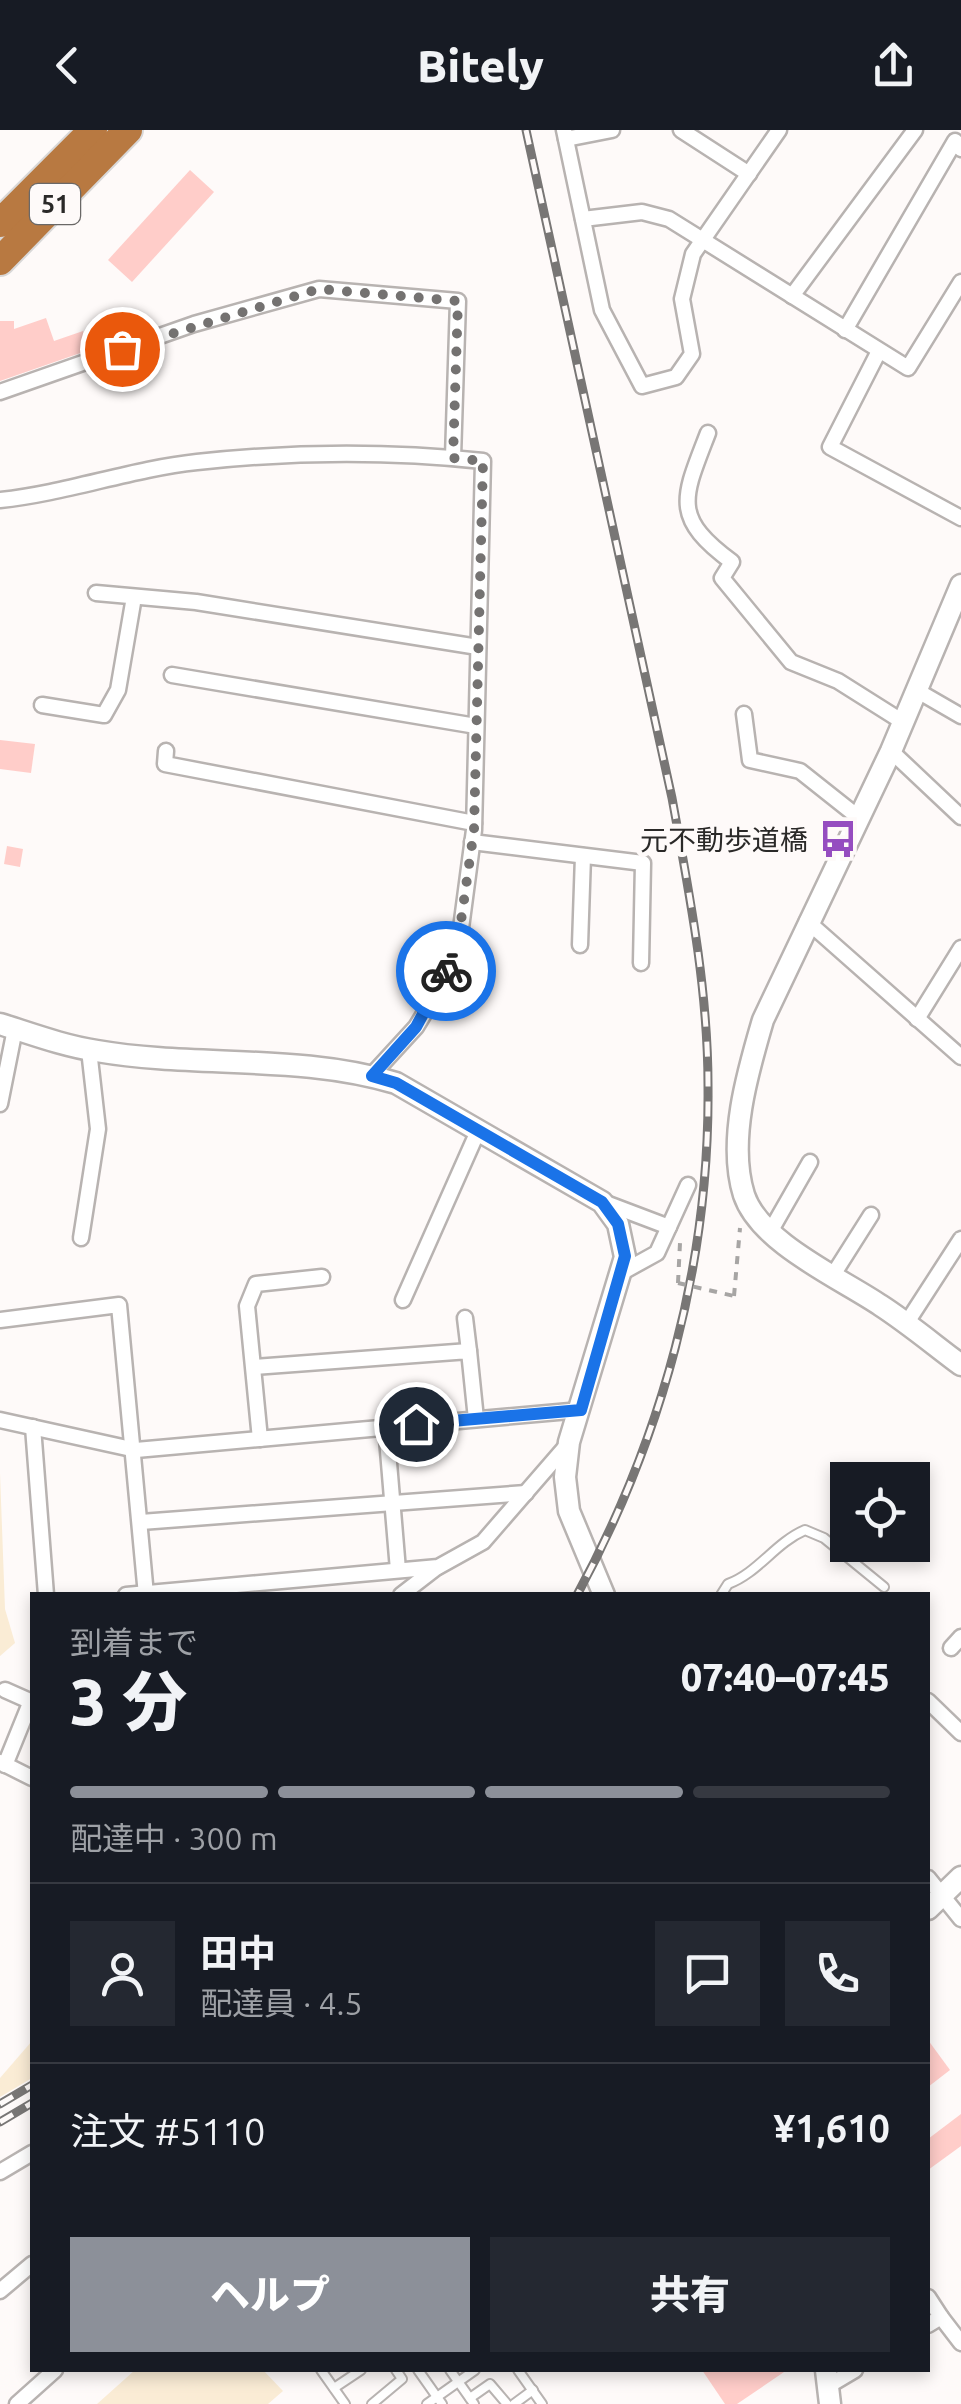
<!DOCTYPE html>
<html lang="ja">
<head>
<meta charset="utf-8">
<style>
	:root { --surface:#171b24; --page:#242831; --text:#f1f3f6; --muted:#9ea1a6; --line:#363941; --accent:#8c9099 }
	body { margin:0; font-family:Ubuntu,"Noto Sans JP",sans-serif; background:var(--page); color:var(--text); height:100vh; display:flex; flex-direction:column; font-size:38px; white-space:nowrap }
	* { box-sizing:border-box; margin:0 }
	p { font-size:32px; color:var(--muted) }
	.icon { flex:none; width:55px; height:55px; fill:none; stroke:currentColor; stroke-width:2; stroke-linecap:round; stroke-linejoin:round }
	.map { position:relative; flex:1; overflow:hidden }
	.sheet { position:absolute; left:30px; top:1462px; width:900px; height:780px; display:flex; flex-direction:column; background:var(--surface); border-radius:0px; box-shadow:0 5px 15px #0003 }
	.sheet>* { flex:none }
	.fabs { position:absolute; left:830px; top:1332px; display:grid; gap:20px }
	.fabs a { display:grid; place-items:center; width:100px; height:100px; border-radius:0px; background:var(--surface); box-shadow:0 5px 15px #0003; font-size:50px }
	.pin { position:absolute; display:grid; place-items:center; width:85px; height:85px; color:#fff; margin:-42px; border:5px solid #fff; border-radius:50%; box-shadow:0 2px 10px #0007 }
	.courier { position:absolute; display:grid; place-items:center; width:100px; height:100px; margin:-50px; border:8px solid #1a73e8; border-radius:50%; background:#fff; color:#222; box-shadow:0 2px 12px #0007 }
	.summary em { font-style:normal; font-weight:800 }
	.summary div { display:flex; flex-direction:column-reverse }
	.summary { display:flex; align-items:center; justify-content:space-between; height:170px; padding:0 40px }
	h1 { font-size:65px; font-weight:800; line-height:75px }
	.bar { display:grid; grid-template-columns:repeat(4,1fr); gap:15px 10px; align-content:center; height:120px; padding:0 40px }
	.bar i { height:12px; border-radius:8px; background:var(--line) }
	.bar .on { background:var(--accent) }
	.bar p { grid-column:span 4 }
	.line { display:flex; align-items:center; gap:25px; padding:0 40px; border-top:2px solid var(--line) }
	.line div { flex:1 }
	.round { display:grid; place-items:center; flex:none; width:105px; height:105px; border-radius:0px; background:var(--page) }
	.cta { display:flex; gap:20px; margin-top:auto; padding:20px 40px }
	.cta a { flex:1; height:115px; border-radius:0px; background:var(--accent); color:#fff; font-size:40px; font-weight:800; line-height:115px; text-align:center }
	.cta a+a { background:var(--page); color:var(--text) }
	header { display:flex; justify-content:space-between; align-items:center; height:130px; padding:0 40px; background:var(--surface); font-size:45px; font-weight:800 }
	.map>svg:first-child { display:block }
</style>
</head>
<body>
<header><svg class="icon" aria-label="back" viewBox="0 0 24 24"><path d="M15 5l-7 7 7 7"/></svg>Bitely<svg class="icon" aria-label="share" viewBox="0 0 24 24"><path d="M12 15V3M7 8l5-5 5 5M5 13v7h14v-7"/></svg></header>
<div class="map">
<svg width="961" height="2274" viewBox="0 0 961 2274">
	<rect width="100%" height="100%" fill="#fefaf9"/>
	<!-- green -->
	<g fill="#faecd5">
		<polygon points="0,1343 5,1479 15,1513 0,1526"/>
		<polygon points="32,1911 32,1948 0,1967 0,1948"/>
		<polygon points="135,2240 263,2240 283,2261 268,2274 97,2274"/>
	</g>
	<!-- building -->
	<g fill="#ffcdc9">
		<polygon points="190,40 214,62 132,152 108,130"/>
		<polygon points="46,188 54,211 83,201 89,220 0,251 0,191 14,191 14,199"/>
		<polygon points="0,610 35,614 31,643 0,639"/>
		<polygon points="7,716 23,719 20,737 4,734"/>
		<polygon points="928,1910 950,1940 928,1957"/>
		<polygon points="961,1984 961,2016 928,2040 928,2009"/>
		<polygon points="702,2240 787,2240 737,2274 725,2274"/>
	</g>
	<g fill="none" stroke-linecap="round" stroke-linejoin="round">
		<!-- lane casing -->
		<g stroke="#b8b3b1" stroke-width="12">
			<g id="lane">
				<path d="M721 1465 728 1454C758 1443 775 1413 805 1400L824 1408 884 1457"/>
				<polyline points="321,2240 345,2274"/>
				<polyline points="418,2240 442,2274"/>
				<polyline points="450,2240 474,2274"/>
				<polyline points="518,2240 542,2274"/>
				<polyline points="334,2258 361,2240"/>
				<polyline points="470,2268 490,2254 507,2274"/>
				<polyline points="372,2274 402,2249 396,2240"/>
				<polyline points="427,2274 475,2240"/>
				<polyline points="514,2274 533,2260"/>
			</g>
		</g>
		<!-- street casing -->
		<g stroke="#b8b3b1" stroke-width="19">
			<g id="street">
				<polyline points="564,0 602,180 642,256 676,247 692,224 682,169 693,124 779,0"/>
				<polyline points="681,0 749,44"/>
				<polyline points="566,9 612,0"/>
				<polyline points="583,89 642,82 669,89 908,238 961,152"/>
				<polyline points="792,166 915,0"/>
				<polyline points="845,200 955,11 961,19"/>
				<polyline points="879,221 830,317 961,388"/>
				<polyline points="0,262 194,194 319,159 458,171 453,327"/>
				<path d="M708 303C683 368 671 387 732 432L722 448 791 532 838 551 903 592"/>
				<path d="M0 370C67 363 131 339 197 332 289 322 390 321 483 331L474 700 461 798 438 861 416 897 371 946"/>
				<polyline points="96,463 196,472 478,517"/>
				<polyline points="172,545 476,596"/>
				<polyline points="916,560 961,586"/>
				<polyline points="42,575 104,585 118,560 134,467"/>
				<polyline points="744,584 750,630 800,641 858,687"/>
				<polyline points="166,621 165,634 474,693"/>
				<polyline points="891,621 961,687"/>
				<polyline points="472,712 643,733 641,833"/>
				<polyline points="807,791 961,927"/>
				<polyline points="580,815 583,726"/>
				<polyline points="917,889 961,818"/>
				<polyline points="0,974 15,899"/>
				<polyline points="603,1072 669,1097"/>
				<polyline points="770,1102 810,1032"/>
				<polyline points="81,1108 98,999 89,920"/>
				<polyline points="619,1144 657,1123 688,1055"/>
				<polyline points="833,1145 871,1085"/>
				<polyline points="403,1170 478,1001"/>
				<polyline points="465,1188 469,1221"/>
				<polyline points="0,1190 119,1175 146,1465"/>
				<polyline points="906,1194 961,1109"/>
				<polyline points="254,1237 469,1221 476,1289"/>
				<polyline points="0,1290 136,1320 581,1280"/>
				<polyline points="33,1297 46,1465"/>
				<polyline points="386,1297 398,1440"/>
				<polyline points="260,1309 247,1176 256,1154 322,1147"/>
				<polyline points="141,1392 526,1363"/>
				<polyline points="126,1465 438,1437 483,1412 568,1314"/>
				<polyline points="401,1465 436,1438"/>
				<polyline points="951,1518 961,1507"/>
				<polyline points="5,1560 32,1572"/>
				<polyline points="928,1571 961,1603"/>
				<polyline points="0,1632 32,1648"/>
				<polyline points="5,1635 31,1571"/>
				<polyline points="928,1748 961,1789"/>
				<polyline points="0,2042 32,2023"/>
				<polyline points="0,2161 32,2134"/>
				<polyline points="928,2167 941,2187 928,2195"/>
				<polyline points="941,2187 961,2213"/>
				<polyline points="828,2256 855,2240"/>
				<polyline points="17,2274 55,2240"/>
			</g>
		</g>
		<!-- secondary casing -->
		<g stroke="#b8b3b1" stroke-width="25">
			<g id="secondary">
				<path d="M961 455 891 621 763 890C748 941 727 1011 744 1065 760 1113 840 1148 880 1175 908 1193 934 1215 961 1235"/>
				<path d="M0 894C32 904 64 916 97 921 196 938 299 924 396 953L602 1072 618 1094 625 1127 569 1312 565 1347 569 1381 604 1465"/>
				<polyline points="928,1779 961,1747"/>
				<polyline points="826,2240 830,2274"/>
			</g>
		</g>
		<!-- highway casing -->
		<g stroke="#d9d8d8" stroke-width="32">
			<g id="highway">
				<polyline points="0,93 93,0"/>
				<polyline points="0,131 128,0"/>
			</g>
		</g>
		<!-- path -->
		<g stroke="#a7a5a4" stroke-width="4" stroke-dasharray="8 8" stroke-linecap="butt">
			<polyline points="678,1153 680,1113"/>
			<polyline points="734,1166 740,1098"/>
		</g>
		<!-- lane -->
		<use href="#lane" stroke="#fff" stroke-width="8"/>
		<!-- street -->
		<use href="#street" stroke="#fff" stroke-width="14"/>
		<!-- secondary -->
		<use href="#secondary" stroke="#fff" stroke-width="20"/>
		<!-- highway -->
		<use href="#highway" stroke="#b87941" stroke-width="28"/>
		<!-- rail casing -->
		<g stroke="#787675" stroke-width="9">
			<g id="rail">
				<path d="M526 0 672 668C689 762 708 858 708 955 710 1134 662 1308 577 1465"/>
				<polyline points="0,1974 32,1955"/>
				<polyline points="0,1992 32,1973"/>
			</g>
		</g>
		<!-- rail -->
		<use href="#rail" stroke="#fefaf9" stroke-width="5" stroke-dasharray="15" stroke-linecap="butt"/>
		<!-- path-bridge -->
		<polyline stroke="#a7a5a4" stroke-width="4" stroke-dasharray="8 8" stroke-linecap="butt" points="678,1153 734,1166"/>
	</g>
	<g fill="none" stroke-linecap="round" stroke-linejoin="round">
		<!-- done -->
		<polyline stroke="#747271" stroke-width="10" stroke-dasharray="0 18" points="122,219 319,159 458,171 453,328 483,331 474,700 460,798 446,841"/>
		<!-- route -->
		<polyline stroke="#1a73e8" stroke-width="12" points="416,1294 581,1280 625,1126 618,1094 602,1072 396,953 372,946 416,897 446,841"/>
	</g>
	<!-- icons -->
	<defs>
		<g id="bus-bare" transform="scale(3)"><path d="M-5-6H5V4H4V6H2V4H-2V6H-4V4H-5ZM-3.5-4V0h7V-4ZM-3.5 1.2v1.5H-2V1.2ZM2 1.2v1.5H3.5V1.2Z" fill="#954dc0" stroke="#fefaf9" stroke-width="2.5" paint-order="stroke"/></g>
	</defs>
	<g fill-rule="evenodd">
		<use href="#bus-bare" x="838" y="709"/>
	</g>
	<g text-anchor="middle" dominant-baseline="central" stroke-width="10" stroke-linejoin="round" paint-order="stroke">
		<!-- shield labels -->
		<rect fill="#fefaf9" stroke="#6a6867" stroke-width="2.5" x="30" y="54" width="50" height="40" rx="8"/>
		<g font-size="25" font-weight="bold" fill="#2a2928">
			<text x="55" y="74">51</text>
		</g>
		<!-- poi labels -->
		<g font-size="28" fill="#2a2928" stroke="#fefaf9" text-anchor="end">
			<text x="808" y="709">元不動歩道橋</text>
		</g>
	</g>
</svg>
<div class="fabs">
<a><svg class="icon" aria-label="locate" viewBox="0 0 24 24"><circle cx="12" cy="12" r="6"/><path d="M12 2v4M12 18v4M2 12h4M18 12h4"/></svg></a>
</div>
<div class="pin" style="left:122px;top:219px;background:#ea580c"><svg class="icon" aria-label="bag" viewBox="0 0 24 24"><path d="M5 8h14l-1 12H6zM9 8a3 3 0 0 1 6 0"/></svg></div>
<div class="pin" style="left:416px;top:1294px;background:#1f2937"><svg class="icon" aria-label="home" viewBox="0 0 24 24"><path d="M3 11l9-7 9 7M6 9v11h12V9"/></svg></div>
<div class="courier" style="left:446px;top:841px"><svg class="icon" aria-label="bike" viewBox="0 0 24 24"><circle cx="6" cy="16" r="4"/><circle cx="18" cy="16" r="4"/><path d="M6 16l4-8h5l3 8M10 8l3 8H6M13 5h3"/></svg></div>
<section class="sheet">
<div class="summary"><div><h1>3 分</h1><p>到着まで</p></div><em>07:40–07:45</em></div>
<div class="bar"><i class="on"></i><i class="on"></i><i class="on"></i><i></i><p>配達中 · 300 m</p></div>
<div class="line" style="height:180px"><a class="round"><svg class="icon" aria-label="person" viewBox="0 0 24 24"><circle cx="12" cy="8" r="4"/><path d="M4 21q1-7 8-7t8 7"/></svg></a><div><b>田中</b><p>配達員 · 4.5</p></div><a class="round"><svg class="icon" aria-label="chat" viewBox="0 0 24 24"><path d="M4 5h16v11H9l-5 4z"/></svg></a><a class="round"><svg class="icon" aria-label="phone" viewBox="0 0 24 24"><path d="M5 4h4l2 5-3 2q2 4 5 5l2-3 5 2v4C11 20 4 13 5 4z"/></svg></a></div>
<div class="line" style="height:130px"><div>注文 #5110</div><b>¥1,610</b></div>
<div class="cta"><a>ヘルプ</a><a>共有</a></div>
</section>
</div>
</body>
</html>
